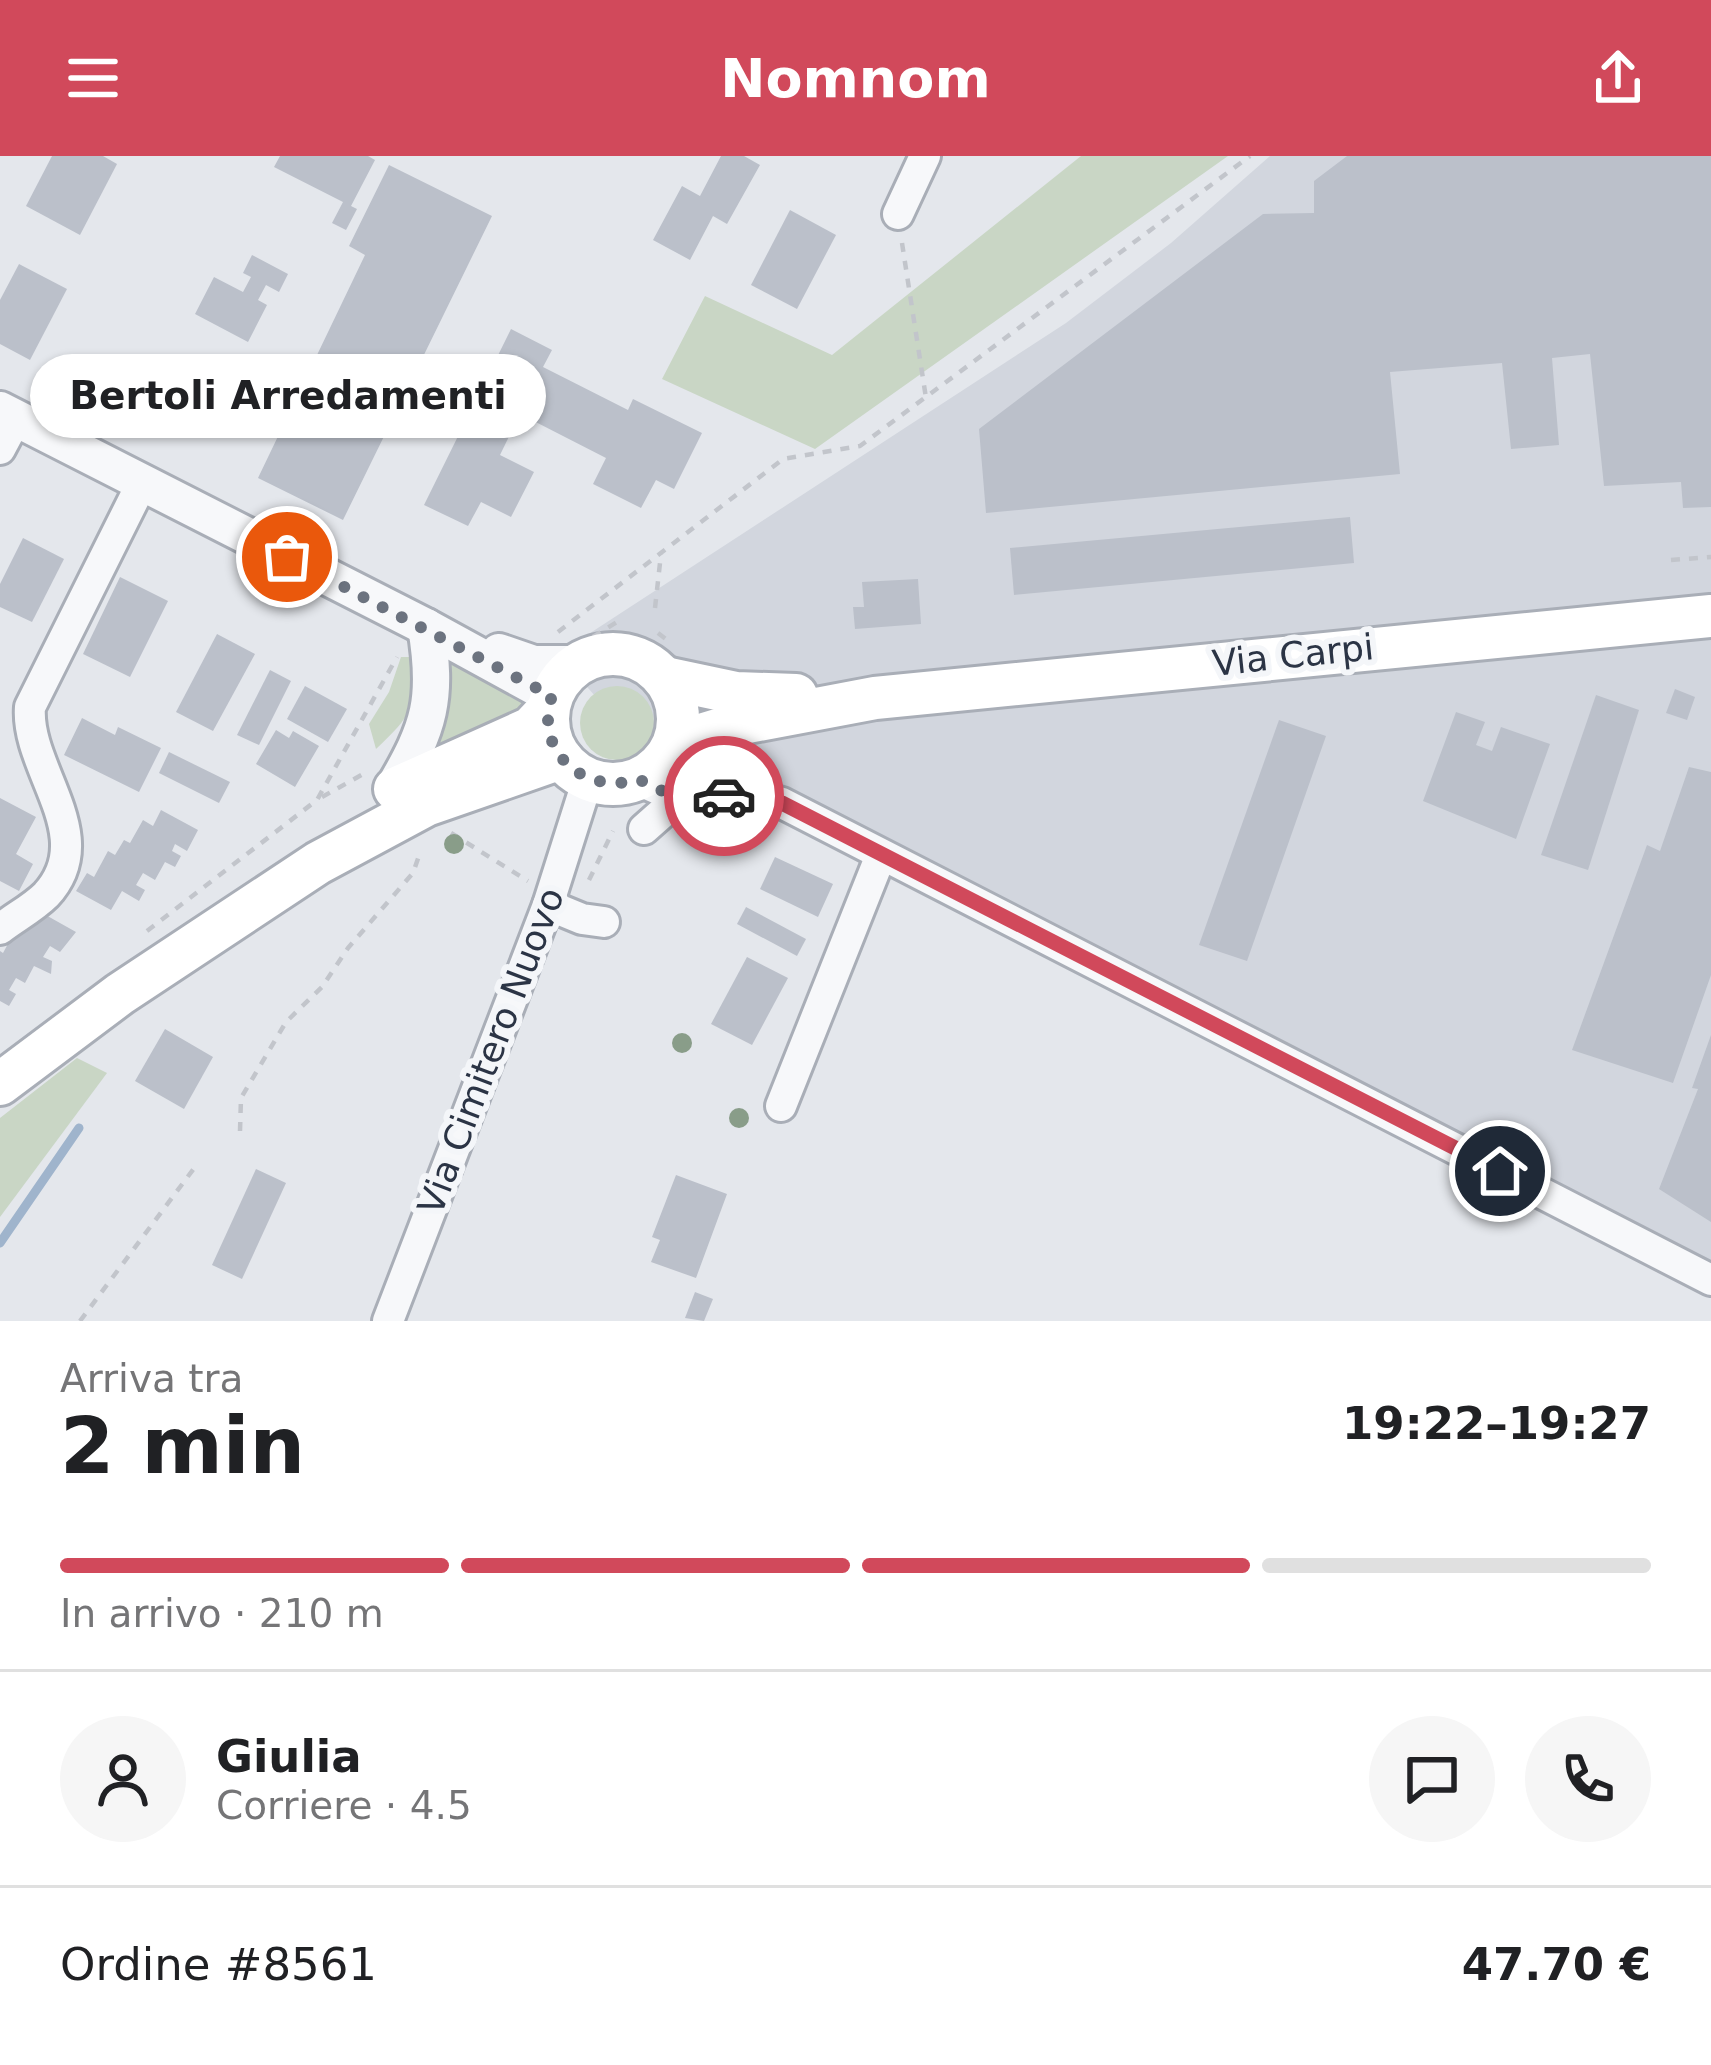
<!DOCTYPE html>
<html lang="it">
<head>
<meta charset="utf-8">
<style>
	:root { --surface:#fff; --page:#f6f6f6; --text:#202124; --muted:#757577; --line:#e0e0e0; --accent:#d1495b }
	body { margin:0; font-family:"DejaVu Sans",sans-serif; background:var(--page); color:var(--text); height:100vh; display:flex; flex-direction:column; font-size:45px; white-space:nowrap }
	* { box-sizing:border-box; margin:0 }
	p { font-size:39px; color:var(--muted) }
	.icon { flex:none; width:66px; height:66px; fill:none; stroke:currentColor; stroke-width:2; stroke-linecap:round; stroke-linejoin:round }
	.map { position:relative; height:1165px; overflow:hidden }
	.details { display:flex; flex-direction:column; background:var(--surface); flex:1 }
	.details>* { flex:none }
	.pin { position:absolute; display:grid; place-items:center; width:102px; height:102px; color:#fff; margin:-51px; border:6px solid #fff; border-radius:50%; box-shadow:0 3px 12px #0007 }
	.courier { position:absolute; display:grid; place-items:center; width:120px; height:120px; margin:-60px; border:9px solid #d1495b; border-radius:50%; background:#fff; color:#222; box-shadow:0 3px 15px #0007 }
	.bubble { position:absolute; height:84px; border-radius:42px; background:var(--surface); box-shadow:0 3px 9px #0004; font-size:39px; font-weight:600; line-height:84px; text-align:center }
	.overview em { font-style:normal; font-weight:600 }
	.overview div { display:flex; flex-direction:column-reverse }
	.overview { display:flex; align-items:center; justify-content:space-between; height:204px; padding:0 60px }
	h1 { font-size:78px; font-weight:600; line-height:90px }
	.bar { display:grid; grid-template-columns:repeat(4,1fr); gap:18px 12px; align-content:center; height:144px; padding:0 60px }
	.bar i { height:15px; border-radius:9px; background:var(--line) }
	.bar .current { background:var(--accent) }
	.bar p { grid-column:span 4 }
	.line { display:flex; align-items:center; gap:30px; padding:0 60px; border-top:3px solid var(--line) }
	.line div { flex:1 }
	.round { display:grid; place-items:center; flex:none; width:126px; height:126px; border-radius:63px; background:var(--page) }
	header { display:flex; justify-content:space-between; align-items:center; height:156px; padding:0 60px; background:var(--accent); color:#fff; font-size:54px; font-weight:600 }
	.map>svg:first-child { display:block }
</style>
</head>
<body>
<header><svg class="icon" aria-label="menu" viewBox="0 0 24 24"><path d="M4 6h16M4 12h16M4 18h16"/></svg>Nomnom<svg class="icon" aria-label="share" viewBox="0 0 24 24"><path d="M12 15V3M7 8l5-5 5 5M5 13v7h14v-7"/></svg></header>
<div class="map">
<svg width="1711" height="1165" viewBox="0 0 1711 1165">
	<rect width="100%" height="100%" fill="#e4e7ec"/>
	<!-- built -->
	<polygon fill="#d2d6de" points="1270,0 1711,0 1711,1130 878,706 618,566 558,498 1066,167 1171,87"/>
	<!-- green -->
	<g fill="#c9d6c5">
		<polygon points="1081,0 1228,0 815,293 662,223 705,140 832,199"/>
		<path d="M440 495 523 537 531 550 427 604C453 563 455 541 440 495Z"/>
		<path d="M401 501H410C419 550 412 559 376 593L369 568 389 536Z"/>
		<circle cx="617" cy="567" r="37"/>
		<polygon points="77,902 107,917 0,1061 0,962"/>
	</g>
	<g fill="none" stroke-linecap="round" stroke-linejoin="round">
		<!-- stream -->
		<polyline stroke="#9fb4cc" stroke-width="9" points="0,1087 79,972"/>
	</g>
	<!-- building -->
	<g fill="#bbc0ca">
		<polygon points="52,0 103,0 117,8 80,79 26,50"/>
		<polygon points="280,0 368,0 375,4 351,50 357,53 346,74 332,67 343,46 274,11"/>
		<polygon points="721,0 744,0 760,9 727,68 713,60 690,104 653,84 682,30 700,40"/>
		<polygon points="1347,0 1711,0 1711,351 1683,352 1681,326 1604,330 1590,198 1552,202 1559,289 1511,293 1502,207 1390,216 1400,318 986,357 979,273 1263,58 1314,57 1314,25"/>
		<polygon points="389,9 492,60 343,364 258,322 365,99 349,90"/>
		<polygon points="790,54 836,79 797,153 751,129"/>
		<polygon points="252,99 288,118 279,136 266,129 258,144 267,149 248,186 195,158 214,121 243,136 251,121 243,117"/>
		<polygon points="19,108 67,133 30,204 0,188 0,144"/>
		<polygon points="511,173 552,194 543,211 628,254 633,243 702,277 674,333 656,324 641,352 593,328 606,302 520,258 500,299 534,316 511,361 481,346 468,370 424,349"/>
		<polygon points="1350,361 1354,407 1014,439 1010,392"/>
		<polygon points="23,382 64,403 32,466 0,451 0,428"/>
		<polygon points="120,421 168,445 130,521 83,498"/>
		<polygon points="918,423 921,468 855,473 853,451 864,451 862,426"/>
		<polygon points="217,478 255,498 213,575 176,556"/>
		<polygon points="270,514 291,525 259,589 237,579"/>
		<polygon points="305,530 347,553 328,586 287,563"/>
		<polygon points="1675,533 1695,541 1687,564 1666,557"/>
		<polygon points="1596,539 1639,554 1588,714 1541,699"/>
		<polygon points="1456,556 1485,566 1476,589 1492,595 1501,571 1550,588 1516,683 1423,645"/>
		<polygon points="82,562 115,579 118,571 161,592 139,636 64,599"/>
		<polygon points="1279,564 1326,580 1247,805 1199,789"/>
		<polygon points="276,574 289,582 293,575 319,590 295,631 256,608"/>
		<polygon points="169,596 230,626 219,647 159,617"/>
		<polygon points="1689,611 1711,616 1711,819 1673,927 1572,894 1647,689 1660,695"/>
		<polygon points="0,642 36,661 16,698 33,708 19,735 0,725"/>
		<polygon points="161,654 198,674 187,695 175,688 172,695 181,700 175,711 165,706 155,724 143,717 136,729 145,734 139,745 122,735 111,754 76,735 87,717 94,721 108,695 115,699 124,684 130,687 143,664 153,670"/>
		<polygon points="775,701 833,728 818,761 760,733"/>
		<polygon points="746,751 806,783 797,800 737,768"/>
		<polygon points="35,753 76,776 60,796 50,790 43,801 52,805 51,818 34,810 25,827 16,822 9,834 16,838 9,850 0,845 0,795 3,797 17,771"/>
		<polygon points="747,801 788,822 752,889 711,868"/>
		<polygon points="165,873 213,901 184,953 135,925"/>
		<polygon points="1711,879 1711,1066 1659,1033 1698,933 1692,932"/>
		<polygon points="256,1013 286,1027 242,1123 212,1109"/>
		<polygon points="676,1019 727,1038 696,1122 651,1106 660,1084 652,1081"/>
		<polygon points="695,1136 713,1143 704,1165 685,1162"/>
	</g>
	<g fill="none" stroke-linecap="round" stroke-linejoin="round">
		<!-- minor casing -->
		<g stroke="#a9aeb7" stroke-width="36">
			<g id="minor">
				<polyline points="898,58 925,0"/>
				<polyline points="0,293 16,263"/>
				<polyline points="668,599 701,624 782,647 1711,1124"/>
				<path d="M639 623C667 642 694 641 727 639"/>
				<polyline points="644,673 670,650 669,638"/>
				<polyline points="548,749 582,763 604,766"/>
				<path d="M0 773C14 762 33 752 46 739 101 680 25 613 30 551L142 327"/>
				<polyline points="781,950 881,699"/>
				<polyline points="388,1165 548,749 588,623"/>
			</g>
		</g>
		<!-- tertiary casing -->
		<g stroke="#a9aeb7" stroke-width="42">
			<g id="tertiary">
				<polyline points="0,254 426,471 552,540"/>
				<polyline points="499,496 534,508 577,508"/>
				<path d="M393 633C430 571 438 542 426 471"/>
			</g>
		</g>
		<!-- secondary casing -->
		<g stroke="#a9aeb7" stroke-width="48">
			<g id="secondary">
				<circle cx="613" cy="563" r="65"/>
				<polyline points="665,522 736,537 796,539"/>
				<polyline points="674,587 737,568 875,542 1711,460"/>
				<polyline points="395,633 531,572 548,554"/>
				<polyline points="0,928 120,838 318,707 426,649 561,602"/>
			</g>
		</g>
		<!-- path -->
		<g stroke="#c2c5cb" stroke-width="4.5" stroke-dasharray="9 9" stroke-linecap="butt">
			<polyline points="902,87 926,242"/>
			<polyline points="1671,404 1711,401"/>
			<polyline points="655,452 661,398"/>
			<polyline points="558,476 783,303 860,290 1250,0"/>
			<polyline points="658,477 671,487"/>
			<polyline points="593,481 617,466"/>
			<polyline points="322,641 365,617"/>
			<polyline points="451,677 528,725"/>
			<polyline points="589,724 613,675"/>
			<polyline points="147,775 317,644 397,501"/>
			<polyline points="240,975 241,942 286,866 322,831 348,792 413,717 421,694"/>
			<polyline points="80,1165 195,1011"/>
		</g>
		<!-- minor -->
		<use href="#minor" stroke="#f7f8fa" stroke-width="30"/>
		<!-- tertiary -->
		<use href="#tertiary" stroke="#f7f8fa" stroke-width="36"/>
		<!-- secondary -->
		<use href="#secondary" stroke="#fff" stroke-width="42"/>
	</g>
	<!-- trees -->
	<g fill="#899d89">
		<circle cx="454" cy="688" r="10"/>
		<circle cx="682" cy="887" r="10"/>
		<circle cx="739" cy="962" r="10"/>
	</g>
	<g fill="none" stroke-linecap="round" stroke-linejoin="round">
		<!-- done -->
		<path stroke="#6c737f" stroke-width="12" stroke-dasharray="0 21.6" d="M287 401 552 540C533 595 585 641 639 623 666 641 691 642 724 640"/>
		<!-- route -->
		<polyline stroke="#d1495b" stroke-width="15" points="724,640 745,638 782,647 1500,1015"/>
	</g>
	<g text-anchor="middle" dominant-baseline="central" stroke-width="12" stroke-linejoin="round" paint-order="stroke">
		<!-- street labels -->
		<g font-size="36" fill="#2b3445" stroke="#f4f6f9">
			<text transform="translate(1293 499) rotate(-6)">Via Carpi</text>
			<text transform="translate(491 895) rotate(-69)">Via Cimitero Nuovo</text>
		</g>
	</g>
</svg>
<div class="pin" style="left:287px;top:401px;background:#ea580c"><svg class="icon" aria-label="bag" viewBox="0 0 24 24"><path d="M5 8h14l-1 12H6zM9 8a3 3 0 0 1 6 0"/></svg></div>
<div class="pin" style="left:1500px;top:1015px;background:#1f2937"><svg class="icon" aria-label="home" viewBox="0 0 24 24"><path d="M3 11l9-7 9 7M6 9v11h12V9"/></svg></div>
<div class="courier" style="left:724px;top:640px"><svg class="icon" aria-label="car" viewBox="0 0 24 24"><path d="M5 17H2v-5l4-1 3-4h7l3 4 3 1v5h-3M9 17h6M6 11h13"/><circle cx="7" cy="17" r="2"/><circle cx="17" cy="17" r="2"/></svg></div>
<div class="bubble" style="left:30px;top:198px;width:516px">Bertoli Arredamenti</div>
</div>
<section class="details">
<div class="overview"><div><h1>2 min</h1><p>Arriva tra</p></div><em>19:22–19:27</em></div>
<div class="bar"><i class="current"></i><i class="current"></i><i class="current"></i><i></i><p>In arrivo · 210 m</p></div>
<div class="line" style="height:216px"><a class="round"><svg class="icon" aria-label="person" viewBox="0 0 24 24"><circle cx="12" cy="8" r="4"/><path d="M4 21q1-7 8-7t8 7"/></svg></a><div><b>Giulia</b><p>Corriere · 4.5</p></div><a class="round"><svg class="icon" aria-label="chat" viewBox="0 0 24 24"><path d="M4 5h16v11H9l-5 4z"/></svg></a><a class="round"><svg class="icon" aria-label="phone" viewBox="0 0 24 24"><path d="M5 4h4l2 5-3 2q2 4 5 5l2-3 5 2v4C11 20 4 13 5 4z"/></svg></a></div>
<div class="line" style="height:156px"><div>Ordine #8561</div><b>47.70 €</b></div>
</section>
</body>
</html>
